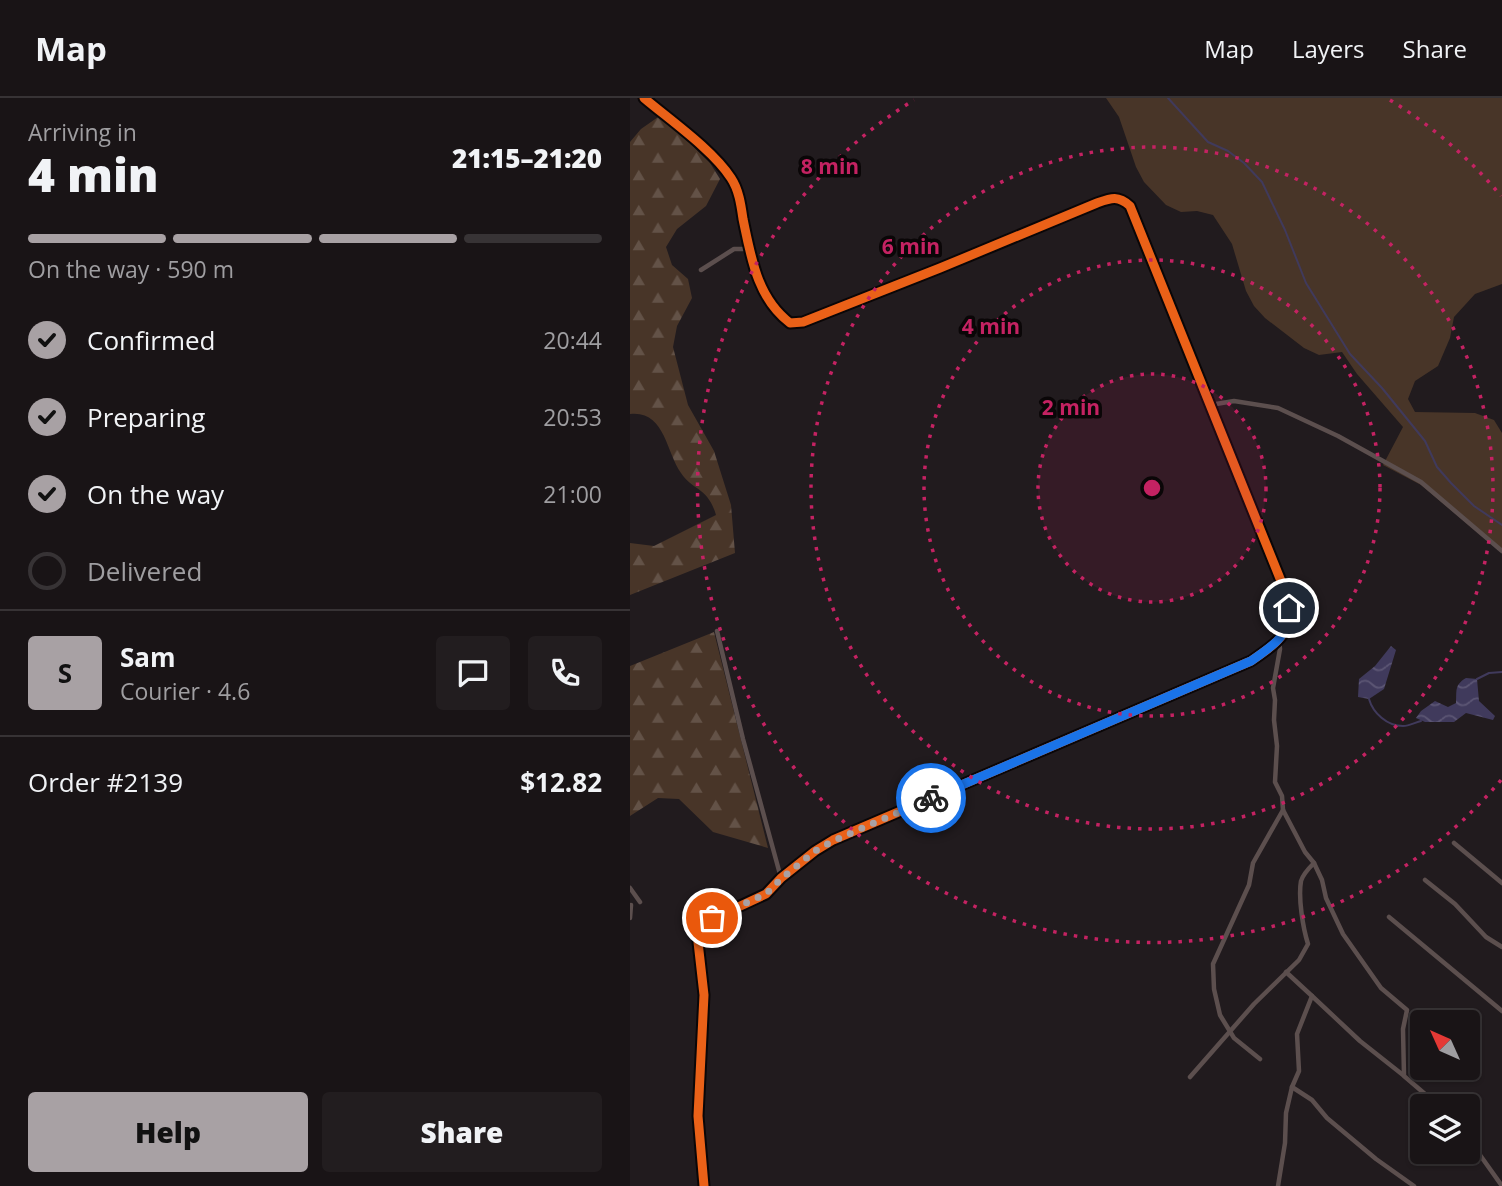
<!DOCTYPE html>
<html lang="en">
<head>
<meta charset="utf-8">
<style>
	:root { --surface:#191416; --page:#221d1f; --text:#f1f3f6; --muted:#9f9ea1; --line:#373335; --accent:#a8a1a4 }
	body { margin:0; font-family:"Open Sans",sans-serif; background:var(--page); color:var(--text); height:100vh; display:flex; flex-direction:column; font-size:26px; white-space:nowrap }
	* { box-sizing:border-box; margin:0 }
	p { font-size:23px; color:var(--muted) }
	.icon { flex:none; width:38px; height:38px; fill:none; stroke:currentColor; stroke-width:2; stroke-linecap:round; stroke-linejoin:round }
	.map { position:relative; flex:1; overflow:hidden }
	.details { display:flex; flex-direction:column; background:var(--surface); width:630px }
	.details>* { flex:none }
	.needle { width:46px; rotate:315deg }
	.tools { position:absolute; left:780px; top:912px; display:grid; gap:14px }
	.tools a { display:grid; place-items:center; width:70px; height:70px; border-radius:7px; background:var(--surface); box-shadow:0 2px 5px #0004,0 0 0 2px var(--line); font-size:35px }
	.pin { position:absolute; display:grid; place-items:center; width:60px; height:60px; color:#fff; margin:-30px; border:4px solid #fff; border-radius:50%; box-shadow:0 2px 7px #0007 }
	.courier { position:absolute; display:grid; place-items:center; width:70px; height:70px; margin:-35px; border:5px solid #1a73e8; border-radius:50%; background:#fff; color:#222; box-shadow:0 2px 9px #0007 }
	.head em { font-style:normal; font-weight:800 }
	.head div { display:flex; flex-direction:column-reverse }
	.head { display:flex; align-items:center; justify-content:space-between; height:119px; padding:0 28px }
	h1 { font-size:46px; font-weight:800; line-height:52px }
	.bar { display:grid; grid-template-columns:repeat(4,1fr); gap:10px 7px; align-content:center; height:84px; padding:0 28px }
	.bar i { height:9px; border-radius:5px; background:var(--line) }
	.bar .on { background:var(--accent) }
	.bar p { grid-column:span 4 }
	.line { display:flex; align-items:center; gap:18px; padding:0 28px; border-top:2px solid var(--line) }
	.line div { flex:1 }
	.round { display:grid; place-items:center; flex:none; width:74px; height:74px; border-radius:7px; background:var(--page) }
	ol { padding:0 28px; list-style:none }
	li { display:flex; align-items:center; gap:21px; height:77px }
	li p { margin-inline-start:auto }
	li .icon { padding:7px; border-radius:50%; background:var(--accent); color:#111; stroke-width:4 }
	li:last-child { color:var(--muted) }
	li i { width:38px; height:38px; border:4px solid var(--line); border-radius:50% }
	.button { display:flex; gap:14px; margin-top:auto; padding:14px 28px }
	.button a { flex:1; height:80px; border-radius:7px; background:var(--accent); color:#111; font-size:28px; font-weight:800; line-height:80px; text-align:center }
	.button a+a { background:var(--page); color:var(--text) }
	header { display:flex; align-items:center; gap:42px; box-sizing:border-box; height:98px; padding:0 35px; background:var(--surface); border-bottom:2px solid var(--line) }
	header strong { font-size:33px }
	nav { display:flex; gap:38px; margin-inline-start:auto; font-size:24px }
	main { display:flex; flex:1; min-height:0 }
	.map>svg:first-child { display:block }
</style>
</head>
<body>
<header>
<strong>Map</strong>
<nav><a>Map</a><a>Layers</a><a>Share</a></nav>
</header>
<main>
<section class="details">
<div class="head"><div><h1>4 min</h1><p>Arriving in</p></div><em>21:15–21:20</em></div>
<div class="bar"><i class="on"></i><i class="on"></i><i class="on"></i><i></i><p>On the way · 590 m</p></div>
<ol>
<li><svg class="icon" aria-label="check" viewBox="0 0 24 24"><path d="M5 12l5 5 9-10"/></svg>Confirmed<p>20:44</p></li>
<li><svg class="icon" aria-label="check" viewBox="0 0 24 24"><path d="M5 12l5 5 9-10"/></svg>Preparing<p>20:53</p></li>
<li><svg class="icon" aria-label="check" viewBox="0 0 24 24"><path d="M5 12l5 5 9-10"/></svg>On the way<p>21:00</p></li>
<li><i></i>Delivered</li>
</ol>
<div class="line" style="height:126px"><b class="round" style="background:var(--accent);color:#111">S</b><div><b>Sam</b><p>Courier · 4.6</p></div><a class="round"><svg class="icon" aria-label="chat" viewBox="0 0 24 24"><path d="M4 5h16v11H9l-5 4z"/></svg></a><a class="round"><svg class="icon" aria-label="phone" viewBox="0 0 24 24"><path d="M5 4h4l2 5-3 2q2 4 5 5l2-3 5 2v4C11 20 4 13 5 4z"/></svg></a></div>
<div class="line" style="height:91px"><div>Order #2139</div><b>$12.82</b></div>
<div class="button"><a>Help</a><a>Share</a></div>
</section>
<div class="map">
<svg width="872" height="1088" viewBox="0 0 872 1088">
	<defs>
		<pattern id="forest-firs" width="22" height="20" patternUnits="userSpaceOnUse" patternTransform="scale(1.75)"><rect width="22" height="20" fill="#483528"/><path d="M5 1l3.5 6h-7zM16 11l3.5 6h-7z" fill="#635247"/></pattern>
		<pattern id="water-waves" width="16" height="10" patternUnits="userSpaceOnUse" patternTransform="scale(1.75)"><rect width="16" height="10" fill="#403a5c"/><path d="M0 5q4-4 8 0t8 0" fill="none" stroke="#5c5674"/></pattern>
	</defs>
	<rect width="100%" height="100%" fill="#211b1e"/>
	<!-- green -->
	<polygon fill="#483528" points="476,0 872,0 872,186 845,196 824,219 820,240 808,268 785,283 778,301 785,314 845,315 864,322 872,335 872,455 791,387 753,367 773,329 727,276 712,254 689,257 674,250 635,220 624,208 616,193 602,146 583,117 567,113 551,114 536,107 514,84 506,69 489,19"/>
	<!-- forest -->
	<g fill="url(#forest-firs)">
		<path d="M31 17 80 65 90 81 76 108 47 131 36 149 42 167 58 181 62 200 47 228 43 249 58 307 84 353 101 407 105 455 0 497V445L24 448 86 417C78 389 63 393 51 375 36 354 35 312 0 316V44L11 31Z"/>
		<polygon points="84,534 138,750 83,734 49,701 28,700 0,718 0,568"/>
	</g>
	<!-- water -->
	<g fill="url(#water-waves)">
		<polygon points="761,548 766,552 754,591 739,601 728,599 729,581 745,568"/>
		<path d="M836 580 847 581 849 603 865 618 863 622 836 615 824 624H795L786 620 791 613 805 603 818 609 826 605C827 593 824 587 836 580Z"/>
	</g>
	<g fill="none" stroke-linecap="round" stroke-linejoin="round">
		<!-- stream -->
		<g stroke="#403a5c" stroke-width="2">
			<polyline points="538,0 578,44 598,53 614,65 632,84 655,132 676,185 720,256 752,290 795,343 807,369 821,385 844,408 872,427"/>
			<polyline points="847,581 859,575 872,574"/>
			<path d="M739 601C743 615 757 628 773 628 779 628 786 624 791 623"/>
		</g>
		<!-- minor -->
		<g stroke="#5c4f4e" stroke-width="4.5">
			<path d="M14 0C40 22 83 52 101 80 109 92 111 107 113 121 121 159 127 200 160 225L173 224 310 170 467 105C481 100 488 97 500 108L653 488C665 532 657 538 621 563L203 742 185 753 151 780 136 796 74 825 68 844 74 897 68 1018 74 1088"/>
			<polyline points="71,172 104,151 119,151"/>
			<polyline points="580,307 604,303 648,310 708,338 791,384 872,453"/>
			<polyline points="87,533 113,641 151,780"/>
			<polyline points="649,542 650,551 643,590 645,602 644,622 647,648 645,684 652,698 653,712 675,754 684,765 692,782 696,800 713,836 751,890 777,912 773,931 774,978 809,1008"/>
			<polyline points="824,745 872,785"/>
			<polyline points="795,782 825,806 856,839 872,849"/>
			<polyline points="0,790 10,804"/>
			<polyline points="759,819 872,913"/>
			<polyline points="0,820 1,807"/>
			<polyline points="682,898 730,943 773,977"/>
			<polyline points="630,961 604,940 590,917 584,891 583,866 619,787 623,765 653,712"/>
			<path d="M560 979 624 906 669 862 678 846C673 830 668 800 671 783 673 776 679 770 684 765"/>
			<polyline points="662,989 682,1002 697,1020 746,1061 784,1088"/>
			<polyline points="838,1029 847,1036 850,1057 872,1088"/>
			<polyline points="648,1088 655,1045 656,1015 662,989 669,973 667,936 682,898 656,874"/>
		</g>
		<!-- cycleway casing -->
		<g stroke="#0a0607" stroke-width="13">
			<path id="cycleway" d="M14 0C40 22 83 52 101 80 109 92 111 107 113 121 121 159 127 200 160 225L173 224 310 170 467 105C481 100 488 97 500 108L653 488C665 532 657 538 621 563L203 742 185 753 151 780 136 796 74 825 68 844 74 897 68 1018 74 1088"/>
		</g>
		<!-- cycleway -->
		<use href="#cycleway" stroke="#ea6118" stroke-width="9"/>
	</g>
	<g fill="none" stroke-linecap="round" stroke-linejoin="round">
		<!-- done -->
		<polyline stroke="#a8a1a4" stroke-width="7" stroke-dasharray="0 12.6" points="82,820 136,796 152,780 185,753 203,743 301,700"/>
		<!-- route -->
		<path stroke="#1a73e8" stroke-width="9" d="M301 700 621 563C643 547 659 540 659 510"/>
	</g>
	<!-- distance rings -->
	<circle cx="522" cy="390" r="114" fill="#c42262" fill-opacity=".12"/>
	<g fill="none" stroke="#c42262" stroke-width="3.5" stroke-dasharray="3.5 7">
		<circle cx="522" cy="390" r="114"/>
		<circle cx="522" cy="390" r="228"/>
		<circle cx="522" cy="390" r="341"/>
		<path d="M871 682A455 455 0 1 1 284 2M760 2A455 455 0 0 1 871 98"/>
	</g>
	<circle cx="522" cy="390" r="10" fill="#c42262" stroke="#0a0607" stroke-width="3.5"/>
	<g font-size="21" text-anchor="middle" font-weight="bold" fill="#c42262" stroke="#0a0607" stroke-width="7" stroke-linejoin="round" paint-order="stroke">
		<text x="200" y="76">8 min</text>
		<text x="281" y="156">6 min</text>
		<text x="361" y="236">4 min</text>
		<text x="441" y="317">2 min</text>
	</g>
</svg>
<div class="tools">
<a><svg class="needle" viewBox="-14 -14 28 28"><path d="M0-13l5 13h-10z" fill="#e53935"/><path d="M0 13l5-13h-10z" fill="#9f9ea1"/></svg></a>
<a><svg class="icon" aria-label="layers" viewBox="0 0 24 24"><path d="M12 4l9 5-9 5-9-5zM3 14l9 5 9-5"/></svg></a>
</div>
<div class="pin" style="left:82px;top:820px;background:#ea580c"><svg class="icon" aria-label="bag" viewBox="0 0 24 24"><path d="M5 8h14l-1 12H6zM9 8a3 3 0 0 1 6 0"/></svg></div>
<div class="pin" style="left:659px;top:510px;background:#1f2937"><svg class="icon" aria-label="home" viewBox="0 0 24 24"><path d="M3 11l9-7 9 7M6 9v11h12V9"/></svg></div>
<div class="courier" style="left:301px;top:700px"><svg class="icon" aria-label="bike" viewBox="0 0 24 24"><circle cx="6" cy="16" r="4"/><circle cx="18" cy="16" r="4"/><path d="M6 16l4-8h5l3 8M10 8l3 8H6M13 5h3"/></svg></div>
</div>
</main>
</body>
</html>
